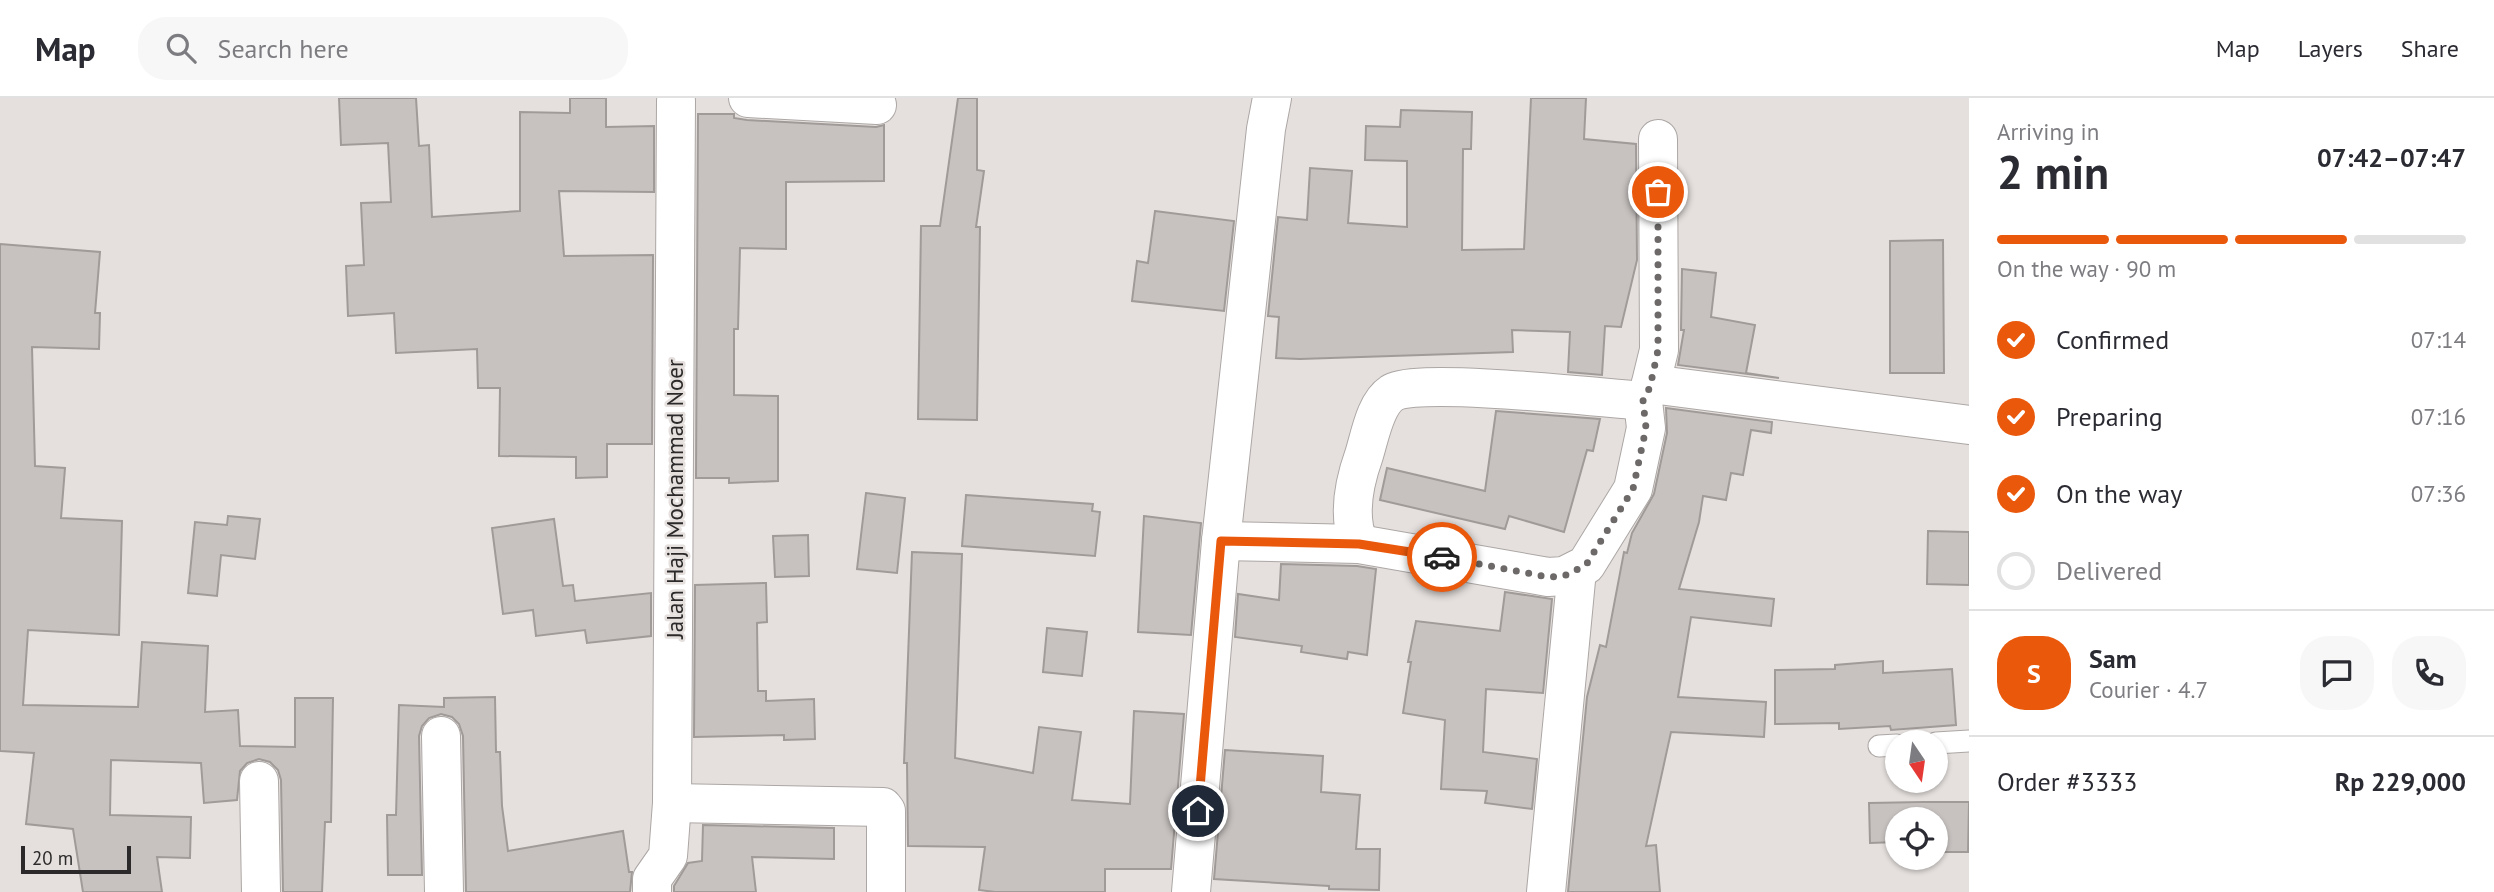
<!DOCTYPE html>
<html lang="en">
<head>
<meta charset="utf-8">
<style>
	:root { --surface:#fff; --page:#f7f7f7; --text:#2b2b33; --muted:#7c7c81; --line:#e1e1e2; --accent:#ea580c }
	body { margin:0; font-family:"PT Sans",sans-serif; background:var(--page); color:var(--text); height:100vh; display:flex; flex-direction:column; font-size:26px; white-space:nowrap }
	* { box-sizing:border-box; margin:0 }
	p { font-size:23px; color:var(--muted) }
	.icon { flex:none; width:38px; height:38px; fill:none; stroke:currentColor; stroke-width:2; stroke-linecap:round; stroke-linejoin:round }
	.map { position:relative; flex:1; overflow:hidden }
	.panel { display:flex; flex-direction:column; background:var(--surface); width:525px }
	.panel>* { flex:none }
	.needle { width:46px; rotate:167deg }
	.controls { position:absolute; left:1885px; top:632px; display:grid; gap:14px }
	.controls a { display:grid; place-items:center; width:63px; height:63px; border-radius:50%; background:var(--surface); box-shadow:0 2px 5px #0004; font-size:35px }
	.scale { position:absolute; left:21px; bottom:18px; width:110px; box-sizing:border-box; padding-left:7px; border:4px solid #2b2929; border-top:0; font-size:19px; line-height:24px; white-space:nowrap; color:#2b2929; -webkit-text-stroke:5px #e5e0de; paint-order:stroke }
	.pin { position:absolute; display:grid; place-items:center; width:60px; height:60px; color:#fff; margin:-30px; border:4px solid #fff; border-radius:50%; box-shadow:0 2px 7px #0007 }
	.courier { position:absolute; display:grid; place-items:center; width:70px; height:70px; margin:-35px; border:5px solid #ea580c; border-radius:50%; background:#fff; color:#222; box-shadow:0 2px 9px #0007 }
	.head em { font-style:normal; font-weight:700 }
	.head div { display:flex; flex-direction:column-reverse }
	.head { display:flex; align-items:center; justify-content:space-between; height:119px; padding:0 28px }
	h1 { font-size:46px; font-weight:700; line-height:52px }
	.bar { display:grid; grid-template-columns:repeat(4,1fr); gap:10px 7px; align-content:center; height:84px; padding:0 28px }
	.bar i { height:9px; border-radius:5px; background:var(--line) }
	.bar .active { background:var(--accent) }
	.bar p { grid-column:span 4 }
	.line { display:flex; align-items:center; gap:18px; padding:0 28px; border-top:2px solid var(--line) }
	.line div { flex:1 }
	.round { display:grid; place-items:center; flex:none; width:74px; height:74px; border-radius:28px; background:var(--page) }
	ol { padding:0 28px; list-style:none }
	li { display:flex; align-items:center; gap:21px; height:77px }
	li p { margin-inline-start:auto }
	li .icon { padding:7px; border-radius:50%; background:var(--accent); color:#fff; stroke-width:4 }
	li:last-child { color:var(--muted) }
	li i { width:38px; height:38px; border:4px solid var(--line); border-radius:50% }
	header { display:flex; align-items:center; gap:42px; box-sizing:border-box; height:98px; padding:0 35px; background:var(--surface); border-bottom:2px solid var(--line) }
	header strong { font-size:33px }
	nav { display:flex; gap:38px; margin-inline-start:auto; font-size:24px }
	.search { width:490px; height:63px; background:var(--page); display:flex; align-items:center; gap:18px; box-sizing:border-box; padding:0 24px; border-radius:28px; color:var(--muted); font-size:26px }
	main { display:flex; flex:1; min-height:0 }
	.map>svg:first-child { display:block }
</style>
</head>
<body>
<header>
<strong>Map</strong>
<div class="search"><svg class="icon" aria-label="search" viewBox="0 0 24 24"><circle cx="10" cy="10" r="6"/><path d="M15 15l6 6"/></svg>Search here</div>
<nav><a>Map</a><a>Layers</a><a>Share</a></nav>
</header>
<main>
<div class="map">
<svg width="1969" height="794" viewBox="0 0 1969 794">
	<rect width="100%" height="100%" fill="#e5e0de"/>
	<!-- building -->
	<g fill="#c7c2c0" stroke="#a09b99" stroke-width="2">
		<polygon points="339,0 416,0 419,48 429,47 432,119 520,113 520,14 570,15 570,0 606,0 606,29 654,28 654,94 559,93 564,158 653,157 652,346 607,346 607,379 576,380 576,359 499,358 500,290 478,290 477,251 396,255 394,215 348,218 346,168 364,167 361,105 391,104 388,45 341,47"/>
		<polygon points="958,0 977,0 977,72 984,73 976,129 980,129 977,322 918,321 921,128 940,128"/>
		<polygon points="1531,0 1586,0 1584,41 1636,46 1637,162 1621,229 1605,228 1602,277 1568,274 1570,234 1512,232 1513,254 1300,261 1276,260 1279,219 1268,218 1278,119 1307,122 1310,70 1352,73 1348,125 1407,129 1407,63 1365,62 1366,28 1400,29 1401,12 1472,14 1471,51 1463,51 1462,152 1524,151"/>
		<polygon points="698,16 734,16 734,20 747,22 876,29 884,27 884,83 786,84 786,151 740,150 738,231 734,231 734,297 778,298 778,383 729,385 729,380 696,380"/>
		<polygon points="1155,113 1234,123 1224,213 1132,203 1137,163 1148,165"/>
		<polygon points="1943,142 1944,275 1890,275 1890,143"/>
		<polygon points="0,146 100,154 95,215 100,215 99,251 32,249 35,368 65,370 61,420 122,423 119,537 28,532 23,607 138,609 142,544 208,548 205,614 238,612 240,648 295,649 295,600 333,600 331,724 325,724 322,794 283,794 281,682 278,672 270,664 259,661 247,665 240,673 237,702 204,705 201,665 111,662 110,717 191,719 190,760 157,759 162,794 83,794 73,731 26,726 34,655 0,653"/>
		<polygon points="1682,171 1716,175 1711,219 1755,227 1746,275 1779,280 1678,267 1684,232 1681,232"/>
		<polygon points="1666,310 1772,324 1771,335 1751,332 1743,377 1731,375 1726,402 1703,398 1699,424 1679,491 1774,501 1771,528 1691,519 1678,599 1766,604 1764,639 1671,634 1646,748 1656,747 1660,794 1568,794 1587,599 1600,547 1606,549 1624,454 1627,455 1632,435 1654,396 1667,335"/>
		<polygon points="1496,313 1600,321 1593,353 1587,352 1564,434 1509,418 1505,431 1380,402 1387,370 1485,393"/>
		<polygon points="866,395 905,400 897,475 857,471"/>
		<polygon points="966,397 1093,406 1092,413 1100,414 1095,458 962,448"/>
		<polygon points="228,418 260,421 255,461 221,457 217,498 188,495 195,424 227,427"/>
		<polygon points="1144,418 1201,425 1191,537 1138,534"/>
		<polygon points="554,421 563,488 573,487 575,503 651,495 651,538 587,545 585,532 536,538 533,512 503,516 492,430"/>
		<polygon points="1928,433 1969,434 1969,487 1927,486"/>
		<polygon points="808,437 809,478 775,479 773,438"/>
		<polygon points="912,454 962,456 955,660 1033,675 1039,629 1081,634 1072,702 1130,706 1134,613 1184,616 1171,771 1105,771 1105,794 995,794 979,792 985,749 908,748 907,665 904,665"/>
		<polygon points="1281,466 1357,468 1376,471 1367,557 1348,554 1347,561 1301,554 1302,548 1235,539 1238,496 1279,502"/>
		<polygon points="766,485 767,524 757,525 758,593 766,593 766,603 814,601 815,641 784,642 784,637 694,639 695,487"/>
		<polygon points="1505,494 1552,501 1543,595 1486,591 1483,654 1537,661 1532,711 1485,705 1487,693 1441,691 1445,622 1403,615 1411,564 1408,564 1416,523 1500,533"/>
		<polygon points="1047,530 1087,534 1082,578 1043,574"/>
		<polygon points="1883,563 1883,575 1952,571 1956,627 1891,632 1890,628 1839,631 1839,625 1775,626 1775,572 1835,571 1835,567"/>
		<polygon points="495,599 496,654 500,654 502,708 508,753 623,733 629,774 632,774 630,794 466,794 463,638 459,626 452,619 441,616 429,620 422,628 419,638 422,777 388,777 387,717 396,717 399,607 444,609 444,600"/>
		<polygon points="1225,652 1323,658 1321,694 1360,697 1356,751 1380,751 1379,792 1329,791 1329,788 1214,781"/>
		<polygon points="1923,704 1969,704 1968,754 1936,754 1936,721 1897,721 1897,744 1870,745 1869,705"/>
		<polygon points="703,727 834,730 834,761 752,759 756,794 674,794 674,788 688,765 702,763"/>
	</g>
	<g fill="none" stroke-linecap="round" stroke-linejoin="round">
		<!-- lane casing -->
		<g stroke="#aca7a5" stroke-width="23">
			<g id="lane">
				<polyline points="1936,645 1969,643"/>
				<polyline points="1879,648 1897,647"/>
			</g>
		</g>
		<!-- street casing -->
		<g stroke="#aca7a5" stroke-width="40">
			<g id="street">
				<polyline points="748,0 877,7"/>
				<polyline points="1651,286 1969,327"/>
				<polyline points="1221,443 1359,446 1548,479 1564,478 1586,467 1633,391 1646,330 1643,303 1650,289 1659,252 1658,41"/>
				<path d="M1359 446C1347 418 1354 385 1364 357 1370 338 1375 306 1392 295 1414 279 1605 300 1643 303"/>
				<polyline points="441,638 444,794"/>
				<polyline points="259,683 261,794"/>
				<polyline points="672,705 883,709 886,713 886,794"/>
				<polyline points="652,794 652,781 668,758 672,705 676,3"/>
				<polyline points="1191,794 1221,443 1266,31 1272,0"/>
				<polyline points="1546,794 1577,472"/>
			</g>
		</g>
		<!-- lane -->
		<use href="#lane" stroke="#fff" stroke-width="21"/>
		<!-- street -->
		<use href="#street" stroke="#fff" stroke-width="38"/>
	</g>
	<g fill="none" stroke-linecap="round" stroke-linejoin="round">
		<!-- done -->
		<polyline stroke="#6c6968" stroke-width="7" stroke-dasharray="0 12.6" points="1442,459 1548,479 1564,478 1586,467 1633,391 1646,330 1643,303 1650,289 1658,252 1658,94"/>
		<!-- route -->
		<polyline stroke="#ea580c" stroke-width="9" points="1198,713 1221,443 1359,446 1442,459"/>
	</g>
	<g text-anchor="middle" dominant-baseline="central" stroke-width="5" stroke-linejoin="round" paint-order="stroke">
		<!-- street labels -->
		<g font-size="23" fill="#2b2929" stroke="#e5e0de">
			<text transform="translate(674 401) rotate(-90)">Jalan Haji Mochammad Noer</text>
		</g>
	</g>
</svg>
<div class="controls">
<a><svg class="needle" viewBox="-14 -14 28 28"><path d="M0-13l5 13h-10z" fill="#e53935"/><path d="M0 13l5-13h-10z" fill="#7c7c81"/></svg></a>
<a><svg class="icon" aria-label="locate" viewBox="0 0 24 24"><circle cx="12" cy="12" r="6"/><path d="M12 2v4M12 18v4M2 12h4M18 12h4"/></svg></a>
</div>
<div class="scale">20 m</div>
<div class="pin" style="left:1658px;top:94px;background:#ea580c"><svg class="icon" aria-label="bag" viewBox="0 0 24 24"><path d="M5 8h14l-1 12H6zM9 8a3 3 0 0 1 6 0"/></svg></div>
<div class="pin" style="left:1198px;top:713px;background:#1f2937"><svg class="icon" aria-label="home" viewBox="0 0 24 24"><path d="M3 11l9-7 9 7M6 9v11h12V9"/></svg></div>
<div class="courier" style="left:1442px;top:459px"><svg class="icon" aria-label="car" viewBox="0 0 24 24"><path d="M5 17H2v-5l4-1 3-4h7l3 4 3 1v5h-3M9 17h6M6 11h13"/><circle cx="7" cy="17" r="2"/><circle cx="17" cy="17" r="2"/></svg></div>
</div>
<section class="panel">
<div class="head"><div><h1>2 min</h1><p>Arriving in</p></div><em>07:42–07:47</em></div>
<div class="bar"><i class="active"></i><i class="active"></i><i class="active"></i><i></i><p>On the way · 90 m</p></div>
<ol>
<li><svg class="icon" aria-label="check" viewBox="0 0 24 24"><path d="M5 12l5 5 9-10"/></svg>Confirmed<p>07:14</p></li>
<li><svg class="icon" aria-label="check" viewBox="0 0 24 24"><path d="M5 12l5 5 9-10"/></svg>Preparing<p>07:16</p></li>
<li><svg class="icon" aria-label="check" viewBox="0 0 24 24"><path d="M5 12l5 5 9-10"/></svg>On the way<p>07:36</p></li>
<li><i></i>Delivered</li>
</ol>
<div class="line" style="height:126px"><b class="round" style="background:var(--accent);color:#fff">S</b><div><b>Sam</b><p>Courier · 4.7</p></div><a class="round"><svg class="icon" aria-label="chat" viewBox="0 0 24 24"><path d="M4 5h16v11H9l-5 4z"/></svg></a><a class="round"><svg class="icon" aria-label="phone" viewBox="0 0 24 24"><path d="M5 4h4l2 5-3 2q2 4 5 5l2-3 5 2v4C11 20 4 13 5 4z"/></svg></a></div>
<div class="line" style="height:91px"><div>Order #3333</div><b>Rp 229,000</b></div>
</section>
</main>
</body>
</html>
